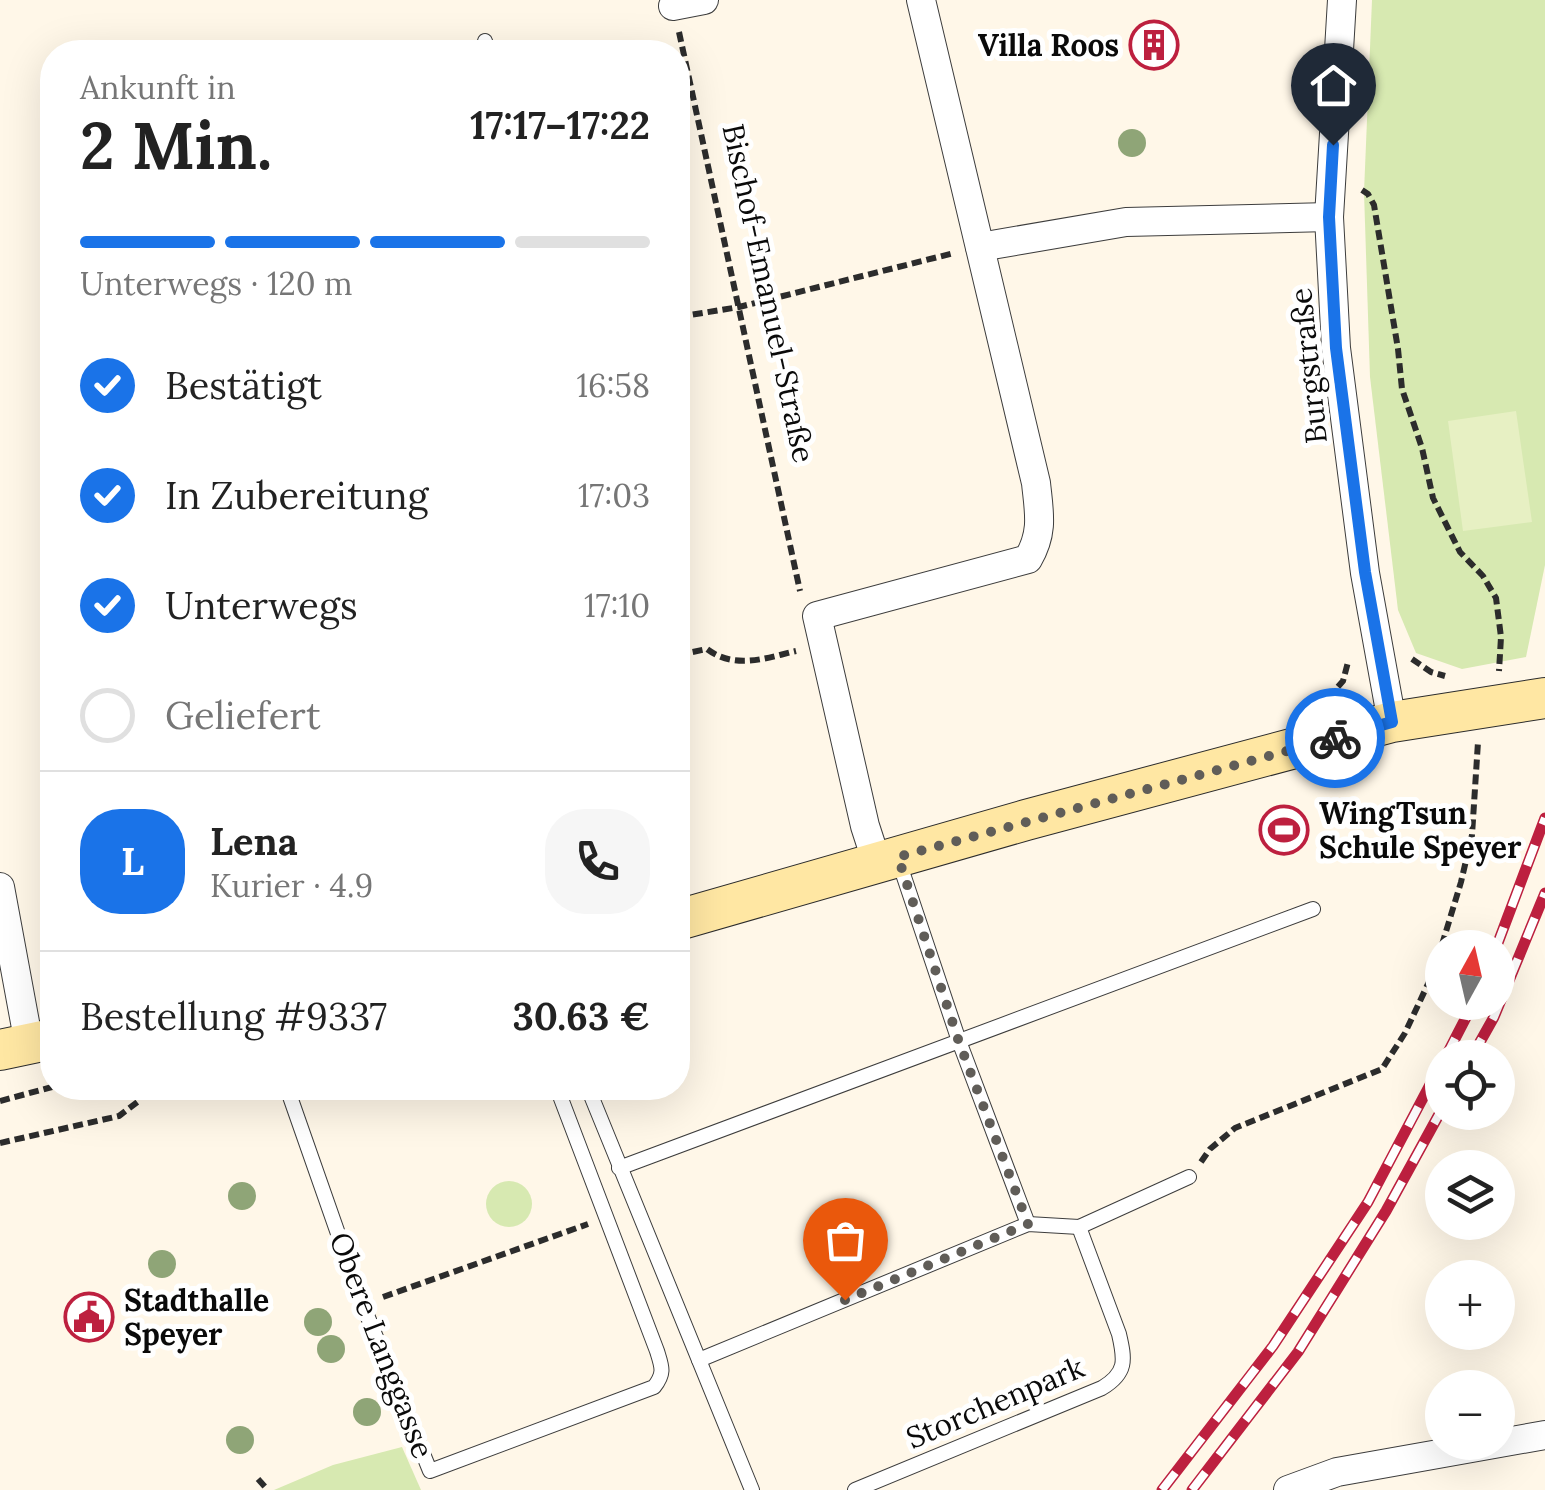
<!DOCTYPE html>
<html lang="de">
<head>
<meta charset="utf-8">
<style>
	:root { --surface:#fff; --page:#f6f6f6; --text:#222; --muted:#767676; --line:#e0e0e0; --accent:#1a73e8 }
	body { margin:0; font-family:Lora,serif; background:var(--page); color:var(--text); height:100vh; display:flex; flex-direction:column; font-size:38px; white-space:nowrap }
	* { box-sizing:border-box; margin:0 }
	p { font-size:32px; color:var(--muted) }
	.icon { flex:none; width:55px; height:55px; fill:none; stroke:currentColor; stroke-width:2; stroke-linecap:round; stroke-linejoin:round }
	.map { position:relative; flex:1; overflow:hidden }
	.details { position:absolute; left:40px; top:40px; width:650px; height:1060px; display:flex; flex-direction:column; background:var(--surface); border-radius:40px; box-shadow:0 10px 40px #0002 }
	.details>* { flex:none }
	.needle { width:65px; rotate:8deg }
	.fabs { position:absolute; left:1425px; top:930px; display:grid; gap:20px }
	.fabs a { display:grid; place-items:center; width:90px; height:90px; border-radius:50%; background:var(--surface); box-shadow:0 10px 40px #0002; font-size:50px }
	.pin { position:absolute; display:grid; place-items:center; width:85px; height:85px; color:#fff; margin:-102px -42px; border-radius:50% 50% 50% 0; rotate:-45deg; box-shadow:0 0 10px #0007 }
	.pin .icon { rotate:45deg }
	.courier { position:absolute; display:grid; place-items:center; width:100px; height:100px; margin:-50px; border:8px solid #1a73e8; border-radius:50%; background:#fff; color:#222; box-shadow:0 2px 12px #0007 }
	.overview em { font-style:normal; font-weight:700 }
	.overview div { display:flex; flex-direction:column-reverse }
	.overview { display:flex; align-items:center; justify-content:space-between; height:170px; padding:0 40px }
	h1 { font-size:65px; font-weight:700; line-height:75px }
	.bar { display:grid; grid-template-columns:repeat(4,1fr); gap:15px 10px; align-content:center; height:120px; padding:0 40px }
	.bar i { height:12px; border-radius:8px; background:var(--line) }
	.bar .active { background:var(--accent) }
	.bar p { grid-column:span 4 }
	.line { display:flex; align-items:center; gap:25px; padding:0 40px; border-top:2px solid var(--line) }
	.line div { flex:1 }
	.round { display:grid; place-items:center; flex:none; width:105px; height:105px; border-radius:40px; background:var(--page) }
	ol { padding:0 40px; list-style:none }
	li { display:flex; align-items:center; gap:30px; height:110px }
	li p { margin-inline-start:auto }
	li .icon { padding:10px; border-radius:50%; background:var(--accent); color:#fff; stroke-width:4 }
	li:last-child { color:var(--muted) }
	li i { width:55px; height:55px; border:5px solid var(--line); border-radius:50% }
	.map>svg:first-child { display:block }
</style>
</head>
<body>
<div class="map">
<svg width="1545" height="1490" viewBox="0 0 1545 1490">
	<rect width="100%" height="100%" fill="#fff7e8"/>
	<!-- green -->
	<g fill="#d7e9b1">
		<polygon points="1372,0 1545,0 1545,565 1526,657 1462,669 1416,653 1398,610 1370,377 1364,192"/>
		<circle cx="509" cy="1204" r="23"/>
		<polygon points="402,1447 421,1490 274,1490 333,1465"/>
	</g>
	<!-- pitch -->
	<polygon fill="#e7f0c3" points="1516,411 1532,522 1463,531 1448,421"/>
	<g fill="none" stroke-linecap="round" stroke-linejoin="round">
		<!-- service casing -->
		<g stroke="#3d3d3d" stroke-width="16">
			<g id="service">
				<polyline points="485,41 488,52"/>
				<polyline points="899,862 959,1041 1028,1224"/>
				<path d="M287 1088 363 1305 430 1471 654 1387C665 1373 662 1367 657 1351L557 1088"/>
				<polyline points="588,1088 752,1490"/>
				<polyline points="619,1168 1313,909"/>
				<polyline points="699,1360 1028,1224 1079,1227 1189,1177"/>
				<path d="M855 1490 1102 1388C1127 1373 1125 1360 1119 1334L1079 1227"/>
			</g>
		</g>
		<!-- minor casing -->
		<g stroke="#3d3d3d" stroke-width="30">
			<g id="minor">
				<polyline points="1342,0 1329,217 1336,348 1365,573 1392,722"/>
				<polyline points="673,6 704,0"/>
				<polyline points="980,247 1126,222 1329,217"/>
				<path d="M877 863 865 826 817 616 1028 559C1044 532 1039 512 1036 483L921 0"/>
				<polyline points="0,887 29,1044"/>
				<polyline points="1288,1490 1337,1472 1545,1435"/>
			</g>
		</g>
		<!-- secondary casing -->
		<g stroke="#2c2c2c" stroke-width="42">
			<g id="secondary">
				<polyline points="678,920 1026,820 1392,722 1545,698"/>
				<polyline points="0,1050 52,1039"/>
			</g>
		</g>
		<!-- path -->
		<g stroke="#2c2c2c" stroke-width="6" stroke-dasharray="10 5" stroke-linecap="butt">
			<polyline points="679,32 800,591"/>
			<polyline points="1362,190 1368,194 1374,205 1398,349 1402,389 1422,448 1433,498 1460,552 1483,576 1496,598 1501,637 1499,671"/>
			<polyline points="678,317 739,307 954,253"/>
			<path d="M678 655 707 649C735 670 766 658 796 651"/>
			<polyline points="1412,659 1431,672 1445,676"/>
			<polyline points="1328,698 1343,681 1348,662"/>
			<polyline points="0,1101 52,1087"/>
			<polyline points="0,1143 119,1116 140,1100 146,1088"/>
			<polyline points="1201,1162 1210,1149 1235,1128 1382,1069 1405,1033 1434,971 1461,882 1472,835 1478,742"/>
			<polyline points="383,1297 588,1224"/>
			<polyline points="258,1479 268,1490"/>
		</g>
		<!-- service -->
		<use href="#service" stroke="#fff" stroke-width="14"/>
		<!-- minor -->
		<use href="#minor" stroke="#fff" stroke-width="28"/>
		<!-- secondary -->
		<use href="#secondary" stroke="#ffe7a3" stroke-width="40"/>
		<!-- rail casing -->
		<g stroke="#bd203f" stroke-width="11">
			<g id="rail">
				<polyline points="1496,948 1545,818"/>
				<polyline points="1445,1058 1474,1002"/>
				<polyline points="1471,1058 1494,1017 1545,893"/>
				<polyline points="1162,1490 1273,1346 1368,1202 1442,1062"/>
				<polyline points="1192,1490 1298,1352 1386,1211 1442,1109"/>
			</g>
		</g>
		<!-- rail -->
		<use href="#rail" stroke="#fff" stroke-width="8" stroke-dasharray="22" stroke-linecap="butt"/>
	</g>
	<!-- trees -->
	<g fill="#8fa577">
		<circle cx="1132" cy="143" r="14"/>
		<circle cx="242" cy="1196" r="14"/>
		<circle cx="162" cy="1264" r="14"/>
		<circle cx="318" cy="1322" r="14"/>
		<circle cx="331" cy="1349" r="14"/>
		<circle cx="367" cy="1412" r="14"/>
		<circle cx="240" cy="1440" r="14"/>
	</g>
	<g fill="none" stroke-linecap="round" stroke-linejoin="round">
		<!-- done -->
		<polyline stroke="#605d58" stroke-width="10" stroke-dasharray="0 18" points="845,1300 1028,1224 959,1042 898,857 1335,738"/>
		<!-- route -->
		<polyline stroke="#1a73e8" stroke-width="12" points="1333,145 1329,217 1336,348 1365,572 1392,722 1335,738"/>
	</g>
	<!-- icons -->
	<defs>
		<g id="building-ring" transform="scale(2.5)"><circle r="9.5" fill="#fff" stroke="#bd203f" stroke-width="1.5"/><path d="M-4-6H4V6H1V3H-1V6H-4ZM-2.5-4.3h1.7v1.8h-1.7ZM.8-4.3h1.7v1.8H.8ZM-2.5-1h1.7V.8h-1.7ZM.8-1h1.7V.8H.8Z" fill="#bd203f"/></g>
		<g id="stadium-ring" transform="scale(2.5)"><circle r="9.5" fill="#fff" stroke="#bd203f" stroke-width="1.5"/><path d="M0-5a6.5 5 0 1 0 0 10a6.5 5 0 1 0 0-10ZM-3.5-1.8h7v3.6h-7Z" fill="#bd203f"/></g>
		<g id="civic-ring" transform="scale(2.5)"><circle r="9.5" fill="#fff" stroke="#bd203f" stroke-width="1.5"/><path d="M-.6-6.5H3V-4.5H.6V-3L4-1V1h2V6H-6V1h2V-1L-.6-3ZM-1.2 2.5V6h2.4V2.5Z" fill="#bd203f"/></g>
	</defs>
	<g fill-rule="evenodd">
		<use href="#building-ring" x="1154" y="45"/>
		<use href="#stadium-ring" x="1284" y="830"/>
		<use href="#civic-ring" x="89" y="1317"/>
	</g>
	<g text-anchor="middle" dominant-baseline="central" stroke-width="10" stroke-linejoin="round" paint-order="stroke">
		<!-- poi labels -->
		<g font-size="30" font-weight="bold" fill="#0a0a0a" stroke="#fff" text-anchor="start">
			<text x="1119" y="45" text-anchor="end">Villa Roos</text>
			<text x="1319" y="813">WingTsun<tspan x="1319" dy="34">Schule Speyer</tspan></text>
			<text x="124" y="1300">Stadthalle<tspan x="124" dy="34">Speyer</tspan></text>
		</g>
		<!-- street labels -->
		<g font-size="30" fill="#0a0a0a" stroke="#fff">
			<text transform="translate(769 293) rotate(78)">Bischof-Emanuel-Straße</text>
			<text transform="translate(1308 366) rotate(-96)">Burgstraße</text>
			<text transform="translate(382 1345) rotate(69)">Obere Langgasse</text>
			<text transform="translate(995 1402) rotate(-23)">Storchenpark</text>
		</g>
	</g>
</svg>
<div class="fabs">
<a><svg class="needle" viewBox="-14 -14 28 28"><path d="M0-13l5 13h-10z" fill="#e53935"/><path d="M0 13l5-13h-10z" fill="#767676"/></svg></a>
<a><svg class="icon" aria-label="locate" viewBox="0 0 24 24"><circle cx="12" cy="12" r="6"/><path d="M12 2v4M12 18v4M2 12h4M18 12h4"/></svg></a>
<a><svg class="icon" aria-label="layers" viewBox="0 0 24 24"><path d="M12 4l9 5-9 5-9-5zM3 14l9 5 9-5"/></svg></a>
<a>+</a>
<a>−</a>
</div>
<div class="pin" style="left:845px;top:1300px;background:#ea580c"><svg class="icon" aria-label="bag" viewBox="0 0 24 24"><path d="M5 8h14l-1 12H6zM9 8a3 3 0 0 1 6 0"/></svg></div>
<div class="pin" style="left:1333px;top:145px;background:#1f2937"><svg class="icon" aria-label="home" viewBox="0 0 24 24"><path d="M3 11l9-7 9 7M6 9v11h12V9"/></svg></div>
<div class="courier" style="left:1335px;top:738px"><svg class="icon" aria-label="bike" viewBox="0 0 24 24"><circle cx="6" cy="16" r="4"/><circle cx="18" cy="16" r="4"/><path d="M6 16l4-8h5l3 8M10 8l3 8H6M13 5h3"/></svg></div>
<section class="details">
<div class="overview"><div><h1>2 Min.</h1><p>Ankunft in</p></div><em>17:17–17:22</em></div>
<div class="bar"><i class="active"></i><i class="active"></i><i class="active"></i><i></i><p>Unterwegs · 120 m</p></div>
<ol>
<li><svg class="icon" aria-label="check" viewBox="0 0 24 24"><path d="M5 12l5 5 9-10"/></svg>Bestätigt<p>16:58</p></li>
<li><svg class="icon" aria-label="check" viewBox="0 0 24 24"><path d="M5 12l5 5 9-10"/></svg>In Zubereitung<p>17:03</p></li>
<li><svg class="icon" aria-label="check" viewBox="0 0 24 24"><path d="M5 12l5 5 9-10"/></svg>Unterwegs<p>17:10</p></li>
<li><i></i>Geliefert</li>
</ol>
<div class="line" style="height:180px"><b class="round" style="background:var(--accent);color:#fff">L</b><div><b>Lena</b><p>Kurier · 4.9</p></div><a class="round"><svg class="icon" aria-label="phone" viewBox="0 0 24 24"><path d="M5 4h4l2 5-3 2q2 4 5 5l2-3 5 2v4C11 20 4 13 5 4z"/></svg></a></div>
<div class="line" style="height:130px"><div>Bestellung #9337</div><b>30.63 €</b></div>
</section>
</div>
</body>
</html>
